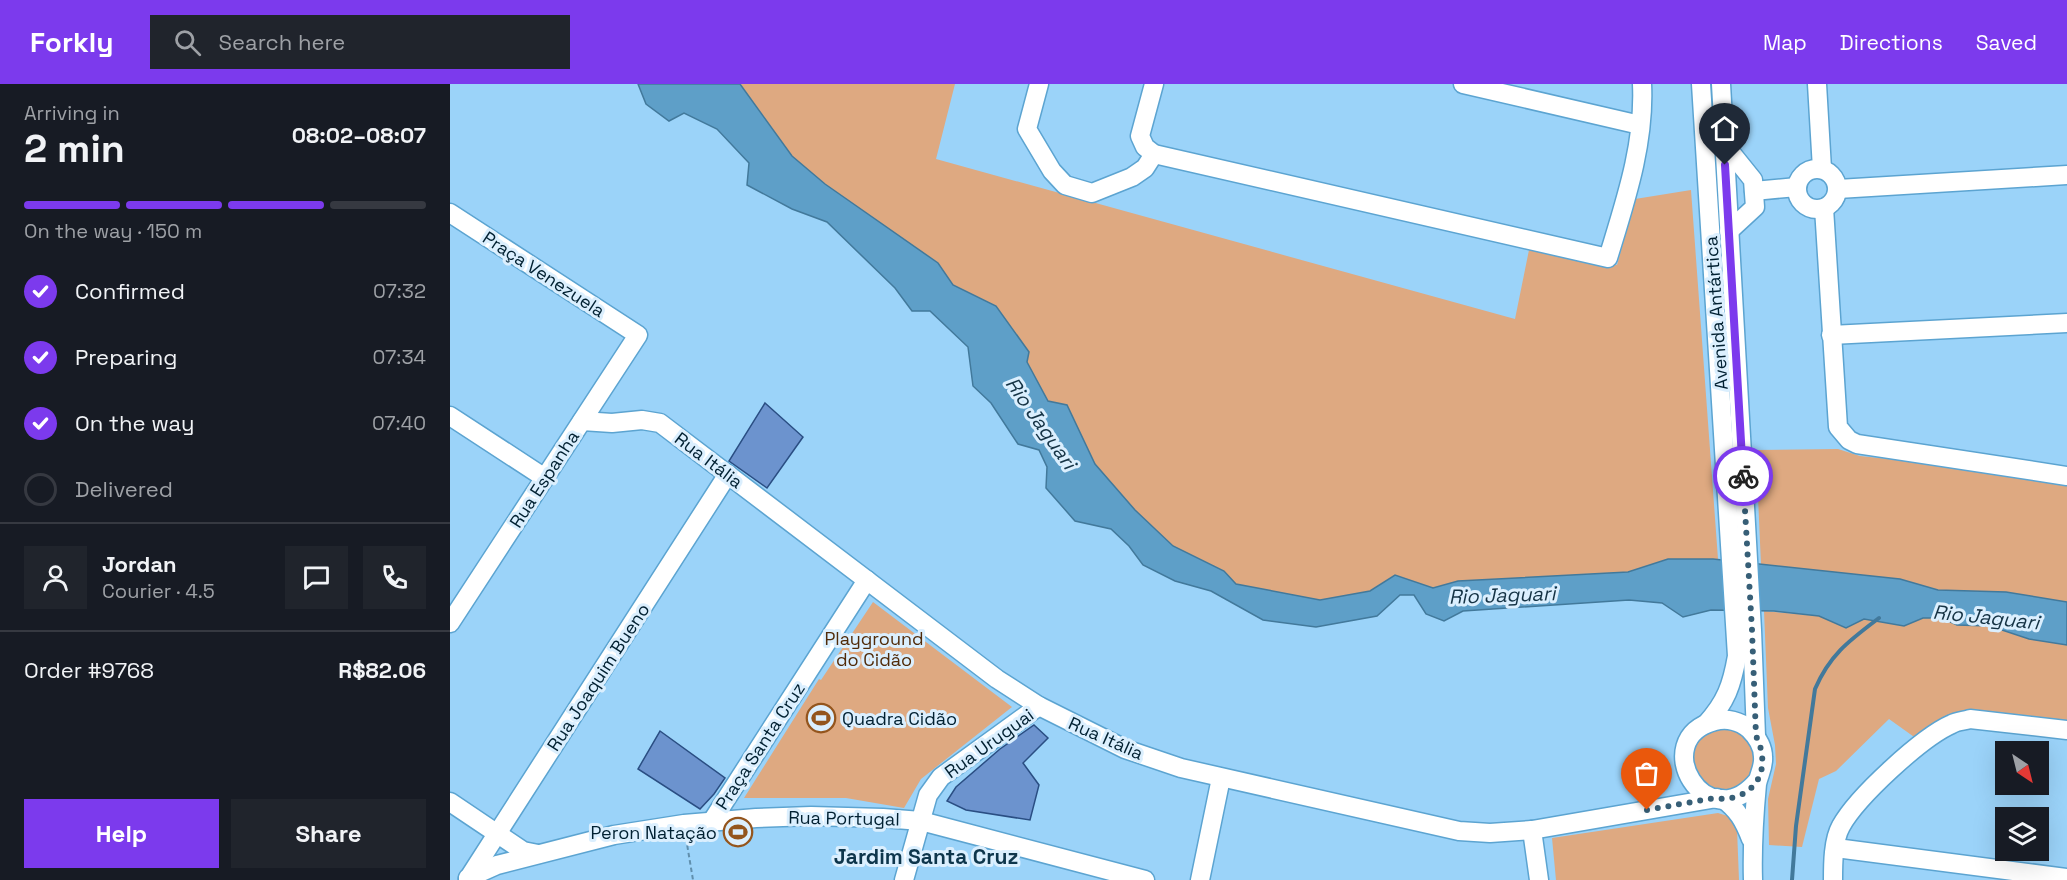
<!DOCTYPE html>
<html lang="en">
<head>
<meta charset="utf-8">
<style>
	:root { --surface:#171b24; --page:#20242c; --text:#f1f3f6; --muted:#9ea1a6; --line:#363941; --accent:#7c3aed }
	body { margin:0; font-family:"Space Grotesk",sans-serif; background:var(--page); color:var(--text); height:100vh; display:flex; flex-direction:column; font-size:22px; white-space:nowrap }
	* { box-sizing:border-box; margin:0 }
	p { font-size:20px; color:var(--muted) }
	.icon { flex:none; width:33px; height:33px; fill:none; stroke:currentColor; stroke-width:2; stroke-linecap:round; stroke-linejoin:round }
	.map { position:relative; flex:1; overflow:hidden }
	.details { display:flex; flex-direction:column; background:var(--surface); width:450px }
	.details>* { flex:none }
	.needle { width:39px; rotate:145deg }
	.controls { position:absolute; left:1545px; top:657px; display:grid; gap:12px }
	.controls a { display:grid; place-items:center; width:54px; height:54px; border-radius:0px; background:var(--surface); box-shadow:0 6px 24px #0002; font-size:30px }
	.pin { position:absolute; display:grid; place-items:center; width:51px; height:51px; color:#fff; margin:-62px -26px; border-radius:50% 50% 50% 0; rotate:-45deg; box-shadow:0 0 6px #0007 }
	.pin .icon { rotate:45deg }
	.courier { position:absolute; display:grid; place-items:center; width:60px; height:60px; margin:-30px; border:4px solid #7c3aed; border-radius:50%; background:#fff; color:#222; box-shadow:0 2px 8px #0007 }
	.head em { font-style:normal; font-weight:800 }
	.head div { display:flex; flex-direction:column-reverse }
	.head { display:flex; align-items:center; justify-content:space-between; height:102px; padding:0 24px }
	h1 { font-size:39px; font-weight:800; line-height:45px }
	.bar { display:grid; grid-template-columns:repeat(4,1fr); gap:9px 6px; align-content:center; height:72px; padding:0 24px }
	.bar i { height:8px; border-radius:4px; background:var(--line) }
	.bar .current { background:var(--accent) }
	.bar p { grid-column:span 4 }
	.line { display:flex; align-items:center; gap:15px; padding:0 24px; border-top:2px solid var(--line) }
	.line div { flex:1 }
	.round { display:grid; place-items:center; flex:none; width:63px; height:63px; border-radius:0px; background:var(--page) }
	ol { padding:0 24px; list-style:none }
	li { display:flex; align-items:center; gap:18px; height:66px }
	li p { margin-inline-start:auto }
	li .icon { padding:6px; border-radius:50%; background:var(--accent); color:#fff; stroke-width:4 }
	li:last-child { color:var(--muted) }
	li i { width:33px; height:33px; border:3px solid var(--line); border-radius:50% }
	.button { display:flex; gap:12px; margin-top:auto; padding:12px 24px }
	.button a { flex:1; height:69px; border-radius:0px; background:var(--accent); color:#fff; font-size:24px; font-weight:800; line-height:69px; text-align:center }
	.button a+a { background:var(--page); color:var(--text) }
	header { display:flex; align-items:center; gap:36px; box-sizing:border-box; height:84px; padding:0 30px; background:var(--accent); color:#fff }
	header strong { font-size:28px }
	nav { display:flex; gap:33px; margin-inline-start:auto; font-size:21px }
	.search { width:420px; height:54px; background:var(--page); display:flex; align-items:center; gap:15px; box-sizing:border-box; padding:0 21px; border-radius:0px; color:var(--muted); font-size:22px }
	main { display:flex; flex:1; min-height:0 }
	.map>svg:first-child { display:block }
</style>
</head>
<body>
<header>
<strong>Forkly</strong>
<div class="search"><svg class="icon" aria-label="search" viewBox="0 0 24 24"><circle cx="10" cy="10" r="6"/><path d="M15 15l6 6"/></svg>Search here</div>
<nav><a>Map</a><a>Directions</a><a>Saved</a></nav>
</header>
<main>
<section class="details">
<div class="head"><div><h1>2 min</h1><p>Arriving in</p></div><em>08:02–08:07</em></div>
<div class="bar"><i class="current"></i><i class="current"></i><i class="current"></i><i></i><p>On the way · 150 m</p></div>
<ol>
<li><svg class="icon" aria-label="check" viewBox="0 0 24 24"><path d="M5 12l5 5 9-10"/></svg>Confirmed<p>07:32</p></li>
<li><svg class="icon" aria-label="check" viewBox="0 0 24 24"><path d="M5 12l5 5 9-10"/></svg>Preparing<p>07:34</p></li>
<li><svg class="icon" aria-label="check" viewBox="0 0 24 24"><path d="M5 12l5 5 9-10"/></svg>On the way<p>07:40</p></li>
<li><i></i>Delivered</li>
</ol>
<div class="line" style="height:108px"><a class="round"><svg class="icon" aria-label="person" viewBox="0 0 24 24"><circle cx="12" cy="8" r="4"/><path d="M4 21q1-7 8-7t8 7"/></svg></a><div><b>Jordan</b><p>Courier · 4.5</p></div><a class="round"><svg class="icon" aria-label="chat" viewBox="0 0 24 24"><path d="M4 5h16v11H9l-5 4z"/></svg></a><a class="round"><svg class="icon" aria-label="phone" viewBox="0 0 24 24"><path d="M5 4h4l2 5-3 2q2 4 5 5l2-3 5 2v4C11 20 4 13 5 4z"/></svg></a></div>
<div class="line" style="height:78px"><div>Order #9768</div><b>R$82.06</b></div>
<div class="button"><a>Help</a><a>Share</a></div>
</section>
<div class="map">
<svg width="1617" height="796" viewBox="0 0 1617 796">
	<rect width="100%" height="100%" fill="#9bd3f9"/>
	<!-- green -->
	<g fill="#dea981">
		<polygon points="290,0 505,0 486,75 1065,235 1080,161 1167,181 1185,115 1241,106 1268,475 1218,475 1178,488 1008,497 983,504 945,491 920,507 870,516 785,500 774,487 723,462 685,426 645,380 617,322 598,317 546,222 503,201 487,179 375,100 342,72"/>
		<polygon points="1388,365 1410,372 1617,394 1617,518 1556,508 1488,506 1450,495 1311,481 1306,366"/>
		<polygon points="423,518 562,623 471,695 454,724 396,714 294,714 369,595 371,596"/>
		<polygon points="1314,527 1369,532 1396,544 1414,535 1454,542 1473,534 1492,534 1507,541 1540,542 1579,555 1617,561 1617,641 1524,630 1467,655 1439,635 1386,687 1369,695 1352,763 1319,761 1318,715 1326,680 1325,661 1318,624"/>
		<circle cx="1274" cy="675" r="31"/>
		<polygon points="1268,729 1281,733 1287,745 1289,796 1106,796 1102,754"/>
	</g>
	<!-- water -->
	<polygon fill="#5e9fc8" stroke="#42799b" stroke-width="1.5" points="188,0 290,0 342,72 375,100 488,179 503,201 546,222 579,268 577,278 598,317 617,321 645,380 685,426 723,462 774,487 786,500 870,516 920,507 945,491 983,504 1008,497 1178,488 1218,475 1263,475 1450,495 1488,506 1556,508 1617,518 1617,561 1579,555 1540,542 1507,541 1492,534 1473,534 1454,542 1414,535 1396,544 1369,532 1324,527 1261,526 1233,533 1212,519 1179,516 1013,527 994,537 976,530 964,511 950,511 927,532 866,543 813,536 761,507 725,497 693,481 679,462 661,445 625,437 596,404 597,383 589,366 568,360 541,319 523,302 518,263 480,227 462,227 445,204 377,138 342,125 297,101 299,79 267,45 234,29 219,37 196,20"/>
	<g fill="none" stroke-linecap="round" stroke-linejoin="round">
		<!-- stream -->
		<path stroke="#42799b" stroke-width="4" d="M1342 796 1346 742 1365 605C1380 570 1400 556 1429 534"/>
	</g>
	<!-- building -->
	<g fill="#6c93ce" stroke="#2a4e83" stroke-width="1.5">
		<polygon points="315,319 353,353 317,404 279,377"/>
		<polygon points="584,641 598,654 573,679 589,701 580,736 516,726 497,717 506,703 550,665"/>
		<polygon points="210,647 275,694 264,710 250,725 188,685"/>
	</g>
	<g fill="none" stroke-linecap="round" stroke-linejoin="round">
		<!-- minor casing -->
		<g stroke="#5ca4d1" stroke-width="21">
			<g id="minor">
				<polyline points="589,0 577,45 602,87 615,101 642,109 682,93 695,84 704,70"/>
				<path d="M704 0 690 52 695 63 704 70 1158 174C1175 118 1195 60 1192 0"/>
				<polyline points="1013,0 1190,41"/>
				<path d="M1251 0 1287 572C1282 601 1276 618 1256 640"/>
				<polyline points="1271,0 1302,546 1306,652"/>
				<polyline points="1367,0 1372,85"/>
				<polyline points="1274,60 1303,96 1305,123 1279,147"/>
				<circle cx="1367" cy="105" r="20"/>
				<polyline points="1388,105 1617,91"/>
				<polyline points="1304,107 1347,103"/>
				<polyline points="1374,124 1388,343 1399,356 1407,360 1617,392"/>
				<polyline points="0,129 188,251 0,539"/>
				<polyline points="1381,251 1617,239"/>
				<polyline points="0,332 95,394"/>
				<polyline points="132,337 162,339 192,336 210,339 547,595 589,622 675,665 731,684 1009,747 1040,749 1082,746 1267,714"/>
				<path d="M1273 715C1288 726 1294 737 1301 755"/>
				<polyline points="0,718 73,767 88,770"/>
				<polyline points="262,737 417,496"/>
				<polyline points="1082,746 1089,796"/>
				<polyline points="1386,764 1617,794"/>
				<polyline points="18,794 47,781 164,751 234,740 306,734 361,732 433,734 471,737 695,796"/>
				<polyline points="18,795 278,390"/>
				<polyline points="454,796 478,711 491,693 589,622"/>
				<polyline points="750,796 771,694"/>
				<path d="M1303 796C1302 764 1304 732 1307 700 1309 690 1314 683 1313 673 1313 662 1307 653 1299 645 1290 637 1277 634 1265 637 1196 655 1257 758 1308 696"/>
				<path d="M1383 796C1383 780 1383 756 1391 742 1407 713 1472 653 1502 640 1507 637 1514 637 1520 635L1617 646"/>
			</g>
		</g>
		<!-- path -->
		<polyline stroke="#608fad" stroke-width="2" stroke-dasharray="4.5 3" stroke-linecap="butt" points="236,754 243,796"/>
		<!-- minor -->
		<use href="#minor" stroke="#fff" stroke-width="18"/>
	</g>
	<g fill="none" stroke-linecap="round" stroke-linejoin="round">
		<!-- done -->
		<path stroke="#375f77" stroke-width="6" stroke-dasharray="0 10.8" d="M1197 726C1218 722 1238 719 1258 715 1267 714 1276 716 1285 713 1314 704 1318 676 1306 652L1302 546 1293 392"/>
		<!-- route -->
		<polyline stroke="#7c3aed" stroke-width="8" points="1275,81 1293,392"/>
	</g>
	<!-- icons -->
	<defs>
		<g id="stadium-ring" transform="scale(1.5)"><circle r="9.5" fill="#dbeffe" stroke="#94551d" stroke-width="1.5"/><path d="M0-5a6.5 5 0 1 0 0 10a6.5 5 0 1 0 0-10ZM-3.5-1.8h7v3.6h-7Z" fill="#94551d"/></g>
	</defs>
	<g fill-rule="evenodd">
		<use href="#stadium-ring" x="371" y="634"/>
		<use href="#stadium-ring" x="288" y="748"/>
	</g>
	<g text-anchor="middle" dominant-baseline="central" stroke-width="6" stroke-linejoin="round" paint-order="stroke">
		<!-- street labels -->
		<g font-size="18" fill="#012031" stroke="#dbeffe">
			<text transform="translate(94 190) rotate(33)">Praça Venezuela</text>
			<text transform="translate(1266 229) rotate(-94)">Avenida Antártica</text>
			<text transform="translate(259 376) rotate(37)">Rua Itália</text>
			<text transform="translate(94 395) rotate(-57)">Rua Espanha</text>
			<text transform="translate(148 593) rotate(-57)">Rua Joaquim Bueno</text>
			<text transform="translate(656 654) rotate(24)">Rua Itália</text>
			<text transform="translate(539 659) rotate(-36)">Rua Uruguai</text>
			<text transform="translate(310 662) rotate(-57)">Praça Santa Cruz</text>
			<text transform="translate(394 734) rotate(1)">Rua Portugal</text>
		</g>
		<!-- park labels -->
		<g font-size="18" fill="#512b09" stroke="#dbeffe">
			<text x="424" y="554">Playground<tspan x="424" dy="21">do Cidão</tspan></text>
		</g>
		<!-- poi labels -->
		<g font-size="18" fill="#012031" stroke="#dbeffe" text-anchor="start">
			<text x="392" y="634">Quadra Cidão</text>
			<text x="267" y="748" text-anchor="end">Peron Natação</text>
		</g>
		<!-- water labels -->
		<g font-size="20" font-style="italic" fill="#153345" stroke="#dbeffe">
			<text transform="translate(591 339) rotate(55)">Rio Jaguari</text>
			<text transform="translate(1052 511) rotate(-2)">Rio Jaguari</text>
			<text transform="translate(1536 533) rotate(6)">Rio Jaguari</text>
		</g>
		<!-- quarter labels -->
		<g font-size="21" font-weight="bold" fill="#0e364c" stroke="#dbeffe">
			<text x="476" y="772">Jardim Santa Cruz</text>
		</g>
	</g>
</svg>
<div class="controls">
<a><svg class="needle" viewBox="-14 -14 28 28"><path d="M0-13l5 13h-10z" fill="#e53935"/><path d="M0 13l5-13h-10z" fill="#9ea1a6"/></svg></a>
<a><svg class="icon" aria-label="layers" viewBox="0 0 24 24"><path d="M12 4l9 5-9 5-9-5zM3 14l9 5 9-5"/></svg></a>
</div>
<div class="pin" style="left:1197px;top:726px;background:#ea580c"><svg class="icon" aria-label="bag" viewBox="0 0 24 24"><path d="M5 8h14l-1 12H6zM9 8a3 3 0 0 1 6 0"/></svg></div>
<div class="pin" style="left:1275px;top:81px;background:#1f2937"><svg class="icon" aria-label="home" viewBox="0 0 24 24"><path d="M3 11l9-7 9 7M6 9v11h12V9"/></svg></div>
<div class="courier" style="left:1293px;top:392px"><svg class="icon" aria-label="bike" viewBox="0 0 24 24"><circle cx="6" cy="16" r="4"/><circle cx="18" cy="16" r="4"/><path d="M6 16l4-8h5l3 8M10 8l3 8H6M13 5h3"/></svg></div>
</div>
</main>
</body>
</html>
